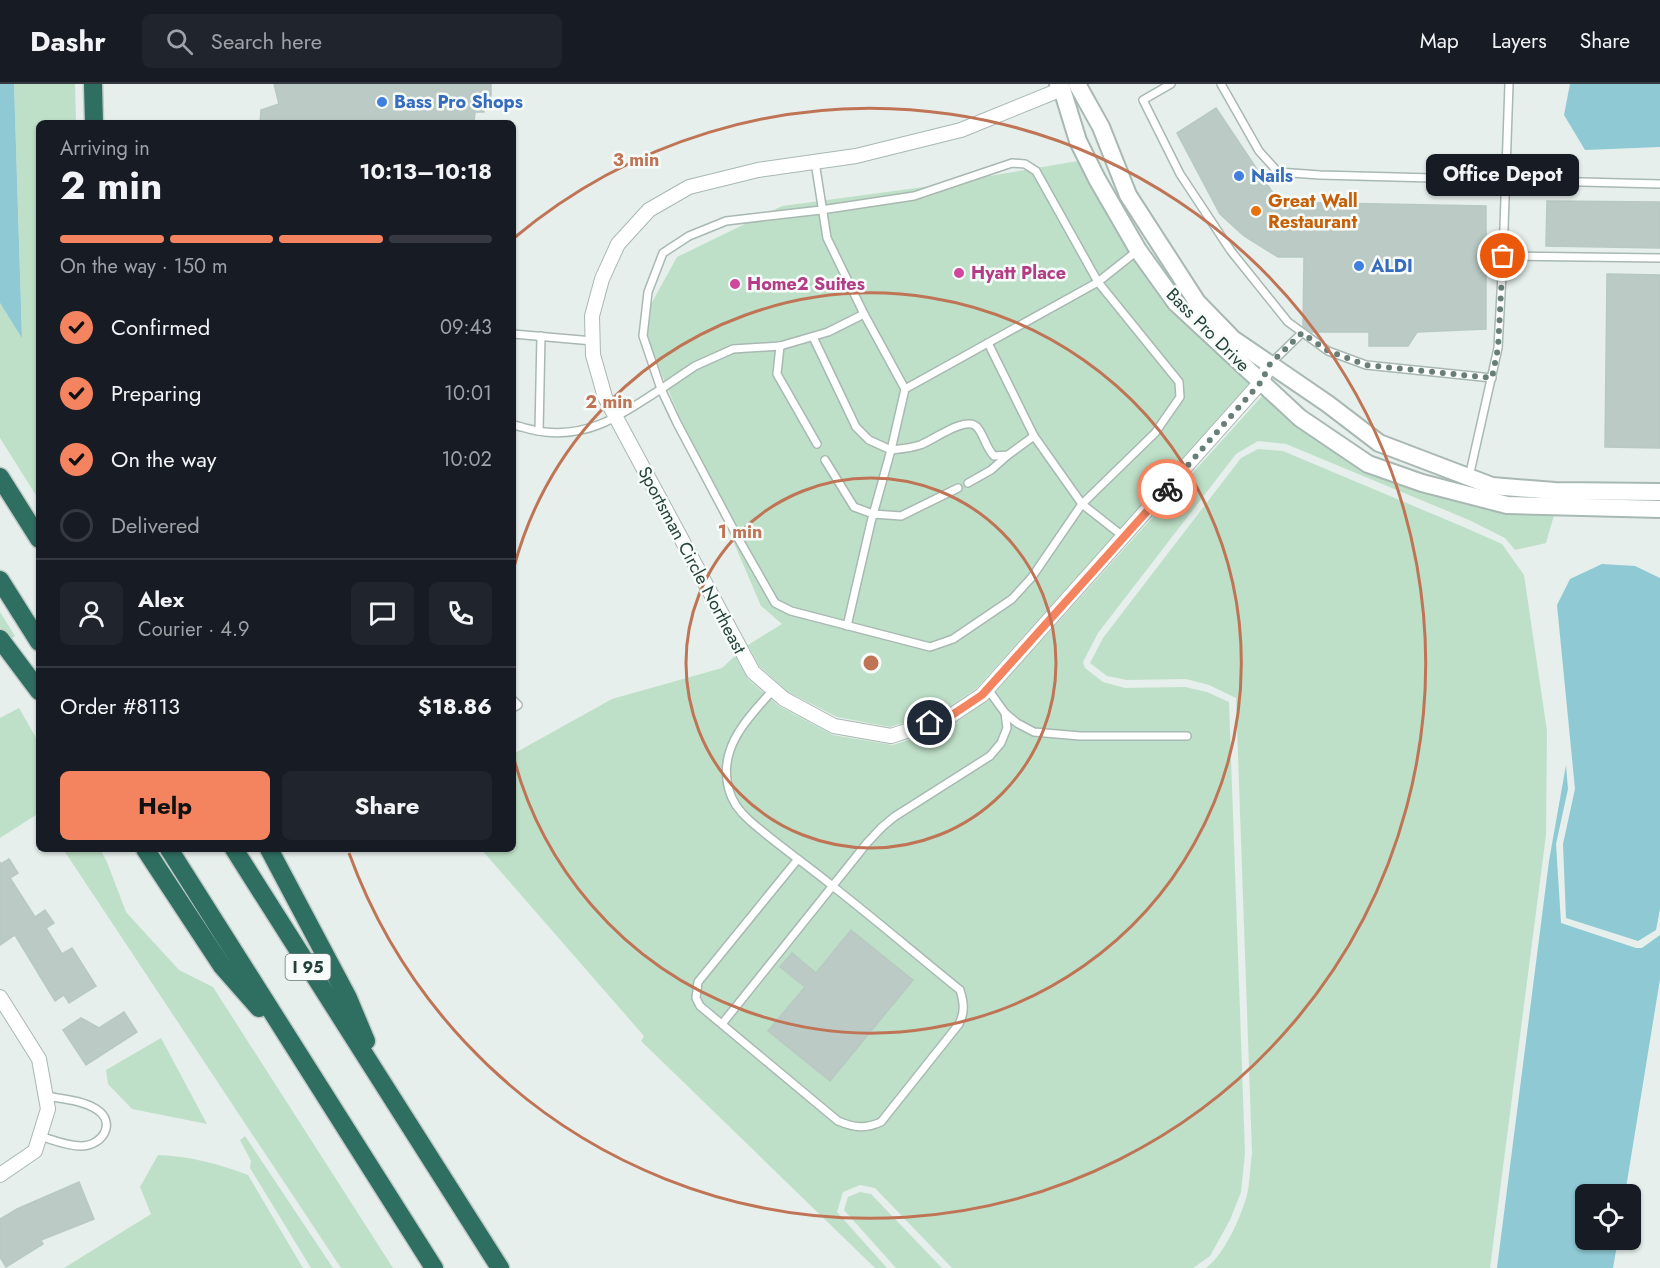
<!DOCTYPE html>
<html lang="en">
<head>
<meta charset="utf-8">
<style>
	:root { --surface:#171b24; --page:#20242c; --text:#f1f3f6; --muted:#9ea1a6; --line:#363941; --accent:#f4845f }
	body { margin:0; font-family:Jost,sans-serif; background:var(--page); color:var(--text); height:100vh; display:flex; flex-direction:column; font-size:22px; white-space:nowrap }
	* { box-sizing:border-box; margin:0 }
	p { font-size:20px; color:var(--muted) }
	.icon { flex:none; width:33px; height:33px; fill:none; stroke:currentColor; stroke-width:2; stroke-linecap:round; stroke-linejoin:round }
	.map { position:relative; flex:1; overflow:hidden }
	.drawer { position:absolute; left:36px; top:36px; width:480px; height:732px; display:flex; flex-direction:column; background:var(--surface); border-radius:9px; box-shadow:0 2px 4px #0004 }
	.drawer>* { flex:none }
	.tools { position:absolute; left:1575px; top:1100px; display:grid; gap:12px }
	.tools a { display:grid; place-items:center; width:66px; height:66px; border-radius:9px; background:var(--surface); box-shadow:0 2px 4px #0004; font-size:30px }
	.pin { position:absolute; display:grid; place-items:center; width:51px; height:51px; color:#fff; margin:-26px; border:3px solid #fff; border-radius:50%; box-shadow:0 2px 6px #0007 }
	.courier { position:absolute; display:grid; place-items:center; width:60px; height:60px; margin:-30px; border:4px solid #f4845f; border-radius:50%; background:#fff; color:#222; box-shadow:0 2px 8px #0007 }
	.bubble { position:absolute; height:42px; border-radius:9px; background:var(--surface); box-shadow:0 2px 4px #0004; font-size:20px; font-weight:700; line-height:42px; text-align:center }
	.head em { font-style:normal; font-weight:700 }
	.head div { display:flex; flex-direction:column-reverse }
	.head { display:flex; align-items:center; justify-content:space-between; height:102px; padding:0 24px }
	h1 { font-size:39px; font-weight:700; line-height:45px }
	.bar { display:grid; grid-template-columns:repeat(4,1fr); gap:9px 6px; align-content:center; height:72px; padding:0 24px }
	.bar i { height:8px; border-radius:4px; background:var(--line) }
	.bar .on { background:var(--accent) }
	.bar p { grid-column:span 4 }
	.line { display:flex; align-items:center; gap:15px; padding:0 24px; border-top:2px solid var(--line) }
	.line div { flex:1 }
	.round { display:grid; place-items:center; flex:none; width:63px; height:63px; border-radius:9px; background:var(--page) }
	ol { padding:0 24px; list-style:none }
	li { display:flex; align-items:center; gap:18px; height:66px }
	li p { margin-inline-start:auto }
	li .icon { padding:6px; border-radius:50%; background:var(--accent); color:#111; stroke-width:4 }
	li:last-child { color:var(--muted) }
	li i { width:33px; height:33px; border:3px solid var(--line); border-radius:50% }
	.button { display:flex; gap:12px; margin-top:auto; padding:12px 24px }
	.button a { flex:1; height:69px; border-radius:9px; background:var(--accent); color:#111; font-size:24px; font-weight:700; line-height:69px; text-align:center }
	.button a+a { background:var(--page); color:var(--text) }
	header { display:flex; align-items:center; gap:36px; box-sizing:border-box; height:84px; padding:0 30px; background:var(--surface); border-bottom:2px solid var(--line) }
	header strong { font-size:28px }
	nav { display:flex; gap:33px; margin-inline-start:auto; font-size:21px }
	.search { width:420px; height:54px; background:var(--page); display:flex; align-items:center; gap:15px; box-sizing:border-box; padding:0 21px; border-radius:9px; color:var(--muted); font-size:22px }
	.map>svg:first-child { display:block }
</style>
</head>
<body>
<header>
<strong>Dashr</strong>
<div class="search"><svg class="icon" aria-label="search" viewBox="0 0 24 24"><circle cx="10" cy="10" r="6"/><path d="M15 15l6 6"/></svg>Search here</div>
<nav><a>Map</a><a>Layers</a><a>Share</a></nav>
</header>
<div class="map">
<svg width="1660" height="1184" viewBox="0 0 1660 1184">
	<rect width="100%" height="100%" fill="#e6efeb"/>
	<!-- green -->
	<g fill="#bfe0c8">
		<polygon points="14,0 75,0 76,39 39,39 39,416 0,354 0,219 22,253"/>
		<polygon points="1078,77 1131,171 1170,225 1250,300 977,604 946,625 890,643 837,633 788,608 759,582 748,561 782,540 761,522 640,240 677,173 782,122 924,103"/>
		<polygon points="1263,311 1295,341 1366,388 1420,408 1507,430 1554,431 1546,459 1515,466 1505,454 1469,436 1286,360 1258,357 1236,370 1098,549 1083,578 1085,584 1103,598 1125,604 1185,603 1207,608 1229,618 1245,1069 1241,1108 1230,1136 1210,1172 1193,1184 952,1184 875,1104 860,1101 843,1108 837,1128 887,1184 875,1184 641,957 644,952 481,765 513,765 513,670 612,615 722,584 735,572 748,595 779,622 833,651 893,661 951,642 987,617"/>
		<path d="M1258 365 1283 367 1466 444 1502 460 1524 491 1547 647 1546 751 1490 1184H1206C1224 1171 1241 1133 1247 1111 1250 1098 1250 1083 1252 1069L1236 614 1209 601 1186 595 1127 596 1107 592 1090 579 1103 554 1241 374Z"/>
		<polygon points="0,528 15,552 10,555 0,543"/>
		<polygon points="19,624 39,659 39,729 0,754 0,634"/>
		<polygon points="63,765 100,765 107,778 126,828 179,886 213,903 393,1184 341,1184"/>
		<polygon points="161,954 207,1040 132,1025 108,1000 106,986"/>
		<polygon points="245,1052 333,1184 311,1184 250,1084 251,1077 240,1056"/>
		<path d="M158 1071C188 1072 220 1080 248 1091L303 1184H64L151 1130 140 1103Z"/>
		<polygon points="860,1108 871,1110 942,1184 896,1184 844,1126 848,1113"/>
	</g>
	<!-- water -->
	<g fill="#8ec9d4">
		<polygon points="0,0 14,0 22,254 0,219"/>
		<polygon points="1570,0 1660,0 1660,63 1585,66 1564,31"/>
		<polygon points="1602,480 1635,482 1660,494 1660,825 1656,846 1638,857 1566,834 1563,760 1575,705 1557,521 1570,495"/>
		<polygon points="1566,681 1568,705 1556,760 1561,839 1636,864 1642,864 1660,851 1660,895 1625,1110 1586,1110 1586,1155 1618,1155 1613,1184 1497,1184 1549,777"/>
	</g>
	<!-- building -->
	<g fill="#bbcac4" stroke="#b8c9c2" stroke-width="1.5">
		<polygon points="274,0 491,0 491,16 485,16 484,28 475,28 474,39 260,39 261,26 279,20"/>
		<polygon points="1216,24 1279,118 1486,122 1486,245 1417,248 1408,262 1369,262 1369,248 1312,248 1303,242 1304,173 1278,173 1244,152 1220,130 1177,49"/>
		<polygon points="1547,117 1660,118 1660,164 1546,162"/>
		<polygon points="1607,190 1660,191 1660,364 1605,363"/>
		<polygon points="9,775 18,789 10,794 35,833 45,826 54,839 46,844 62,870 72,864 96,902 69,919 64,911 55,917 15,851 0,861 0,778 1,780"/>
		<polygon points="851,846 913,896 830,997 768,947 805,903 780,883 792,869 816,889"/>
		<polygon points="124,928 137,948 86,981 63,946 81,934 99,944"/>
		<polygon points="79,1098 94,1135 41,1156 43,1160 6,1183 0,1173 0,1135 17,1125"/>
	</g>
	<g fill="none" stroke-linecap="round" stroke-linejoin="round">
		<!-- service casing -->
		<g stroke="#a8b8b2" stroke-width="10">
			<g id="service">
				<polyline points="1171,0 1143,16 1180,90 1231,167 1288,238 1328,267 1366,281 1492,294"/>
				<polyline points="1221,0 1259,67 1278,88 1320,91 1660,100"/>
				<polyline points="815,78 827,154 864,230"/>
				<polyline points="1503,172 1509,0"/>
				<polyline points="513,250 593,257"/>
				<polyline points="813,253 856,343 869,356 891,366 871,438 847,542"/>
				<polyline points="988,259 1034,352"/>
				<polyline points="780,262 777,290 817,360"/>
				<polyline points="1270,280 1302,249"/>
				<polyline points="905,305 1098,198 1137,167"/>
				<path d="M513 341C523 343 534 347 545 348 593 353 623 329 661 305L677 339 738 454 775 519 791 527 930 563 953 555 1012 515 1032 493 1082 420 1155 349 1180 313 1179 298 1098 198 1036 87 1025 80 1012 79 914 112 821 126 726 137 689 152 663 169 648 208 643 252 661 305 695 282 733 265 780 262 828 248 864 230 905 305 891 366C900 365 911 364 920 361 932 357 966 331 977 343 984 351 986 364 994 372L1008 371 1034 352 1082 420 1124 453"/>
				<polyline points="539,347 541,252"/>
				<polyline points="825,376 854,423 873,430 901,432 958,404"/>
				<polyline points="1469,393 1498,264 1503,172 1660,174"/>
				<polyline points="968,399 991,386 1008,371"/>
				<path d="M773 606C748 634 717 664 729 706 732 717 740 728 749 736 776 760 807 781 835 804 877 837 918 872 960 906 964 919 965 928 959 940L881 1038C865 1045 855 1044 838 1037L700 922 696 914 698 898 798 775"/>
				<polyline points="513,616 518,621 513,624"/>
				<polyline points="1005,629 1017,639 1034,648 1080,652 1187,652"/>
				<polyline points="722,940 867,759 882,743 894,733 990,672 1001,659 1007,644 1005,629 987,604"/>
				<path d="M40 1052C53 1056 67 1062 81 1062 103 1062 117 1038 96 1025 82 1016 62 1015 46 1012"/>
			</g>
		</g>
		<!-- minor casing -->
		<g stroke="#a8b8b2" stroke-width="16">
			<g id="minor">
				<polyline points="1062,5 961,46 856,72 758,86 689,103 649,126 618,160 602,195 592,232 593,271 605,313 753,588 784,615 834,642 891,652 949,633 982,611 1261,298 1270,280"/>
				<polyline points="0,913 39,975 48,1025 35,1067 0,1091"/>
			</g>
		</g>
		<!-- tertiary casing -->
		<g stroke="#a8b8b2" stroke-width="20">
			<g id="tertiary">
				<polyline points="1058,0 1062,5 1078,57 1097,95 1138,166 1176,219 1300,334 1368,380 1422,399 1507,421 1660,425"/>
				<polyline points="1077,0 1101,43 1128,111 1197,218 1233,255 1328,320 1379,359 1492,402 1555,407 1660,408"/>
			</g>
		</g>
		<!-- motorway casing -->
		<g stroke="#c2cac8" stroke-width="21">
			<g id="motorway">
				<polyline points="93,0 94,39"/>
				<polyline points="0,393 39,455"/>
				<polyline points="0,496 39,558"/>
				<polyline points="0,555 39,607"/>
				<polyline points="145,765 222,882 259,924"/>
				<polyline points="169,765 434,1184"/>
				<polyline points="234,765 500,1184"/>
				<polyline points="269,765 348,914 366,957"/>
			</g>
		</g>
		<!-- service -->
		<use href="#service" stroke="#fff" stroke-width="7"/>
		<!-- minor -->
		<use href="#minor" stroke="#fff" stroke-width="14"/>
		<!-- tertiary -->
		<use href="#tertiary" stroke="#fff" stroke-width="16"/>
		<!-- motorway -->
		<use href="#motorway" stroke="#2f6f62" stroke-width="18"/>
	</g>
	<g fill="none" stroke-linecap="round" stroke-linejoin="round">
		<!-- done -->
		<polyline stroke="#687f78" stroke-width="6" stroke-dasharray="0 10.8" points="1167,405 1261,298 1270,280 1302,249 1328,267 1366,281 1492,294 1498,264 1503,172"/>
		<!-- route -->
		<polyline stroke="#f4845f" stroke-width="8" points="930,639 949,633 982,611 1167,405"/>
	</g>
	<!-- distance rings -->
	<g fill="none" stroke="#c07456" stroke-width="3">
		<circle cx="871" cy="579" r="185"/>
		<path d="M514 483A370 370 0 1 1 514 675"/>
		<path d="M514 154A555 555 0 1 1 349 769"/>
	</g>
	<!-- markers -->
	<g fill="#3f7fe0" stroke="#f7fbf9" stroke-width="2">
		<circle cx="382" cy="18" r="6"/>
		<circle cx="1239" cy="92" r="6"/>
		<circle cx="1359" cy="182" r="6"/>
	</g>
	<circle fill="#e8710a" stroke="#f7fbf9" stroke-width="2" cx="1256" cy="127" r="6"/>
	<g fill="#d1479c" stroke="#f7fbf9" stroke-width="2">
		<circle cx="959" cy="189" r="6"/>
		<circle cx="735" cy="200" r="6"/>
	</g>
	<g text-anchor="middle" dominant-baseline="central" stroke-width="5" stroke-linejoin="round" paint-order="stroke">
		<!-- shield labels -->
		<rect fill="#f7fbf9" stroke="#637a73" stroke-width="1.5" x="285.5" y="870" width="45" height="26" rx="4.5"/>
		<g font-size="16" font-weight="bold" fill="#24423a">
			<text x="308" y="883">I 95</text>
		</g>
		<!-- shop labels -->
		<g font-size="18" font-weight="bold" fill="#366cbe" stroke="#f7fbf9" text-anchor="start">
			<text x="394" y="18">Bass Pro Shops</text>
			<text x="1251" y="92">Nails</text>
			<text x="1371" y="182">ALDI</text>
		</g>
		<!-- food labels -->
		<g font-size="18" font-weight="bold" fill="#c56008" stroke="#f7fbf9" text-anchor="start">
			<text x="1268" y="117">Great Wall<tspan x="1268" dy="21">Restaurant</tspan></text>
		</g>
		<!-- hotel labels -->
		<g font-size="18" font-weight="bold" fill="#b23c85" stroke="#f7fbf9" text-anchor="start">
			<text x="971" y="189">Hyatt Place</text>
			<text x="747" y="200">Home2 Suites</text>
		</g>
		<!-- street labels -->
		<g font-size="18" fill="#24423a" stroke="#f7fbf9">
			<text transform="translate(1208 246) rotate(45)">Bass Pro Drive</text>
			<text transform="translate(692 476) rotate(62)">Sportsman Circle Northeast</text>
		</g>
	</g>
	<circle cx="871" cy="579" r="9" fill="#c07456" stroke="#f7fbf9" stroke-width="3"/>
	<g font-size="18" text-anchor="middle" font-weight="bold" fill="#c07456" stroke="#f7fbf9" stroke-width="5" stroke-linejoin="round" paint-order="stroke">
		<text x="636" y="82">3 min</text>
		<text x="609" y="324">2 min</text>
		<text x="740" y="454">1 min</text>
	</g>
</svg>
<div class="tools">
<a><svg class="icon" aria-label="locate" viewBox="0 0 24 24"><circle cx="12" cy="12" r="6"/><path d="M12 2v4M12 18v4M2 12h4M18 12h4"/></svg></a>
</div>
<div class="pin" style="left:1503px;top:172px;background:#ea580c"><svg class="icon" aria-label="bag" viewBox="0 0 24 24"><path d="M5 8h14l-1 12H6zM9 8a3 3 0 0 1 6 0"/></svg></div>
<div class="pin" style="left:930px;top:639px;background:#1f2937"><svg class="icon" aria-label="home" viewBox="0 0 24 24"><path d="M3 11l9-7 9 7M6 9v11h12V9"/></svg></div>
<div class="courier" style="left:1167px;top:405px"><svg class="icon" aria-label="bike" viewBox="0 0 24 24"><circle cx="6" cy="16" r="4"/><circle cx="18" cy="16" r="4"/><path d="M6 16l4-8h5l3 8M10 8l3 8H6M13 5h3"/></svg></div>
<div class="bubble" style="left:1426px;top:70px;width:153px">Office Depot</div>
<section class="drawer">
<div class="head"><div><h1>2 min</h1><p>Arriving in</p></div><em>10:13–10:18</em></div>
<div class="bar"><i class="on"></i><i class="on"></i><i class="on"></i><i></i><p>On the way · 150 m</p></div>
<ol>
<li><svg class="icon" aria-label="check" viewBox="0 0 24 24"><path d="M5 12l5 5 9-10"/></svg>Confirmed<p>09:43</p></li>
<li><svg class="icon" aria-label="check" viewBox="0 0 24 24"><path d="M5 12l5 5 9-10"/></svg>Preparing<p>10:01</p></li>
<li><svg class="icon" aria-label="check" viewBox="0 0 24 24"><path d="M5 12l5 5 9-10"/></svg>On the way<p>10:02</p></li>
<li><i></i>Delivered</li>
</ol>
<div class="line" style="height:108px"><a class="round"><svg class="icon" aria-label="person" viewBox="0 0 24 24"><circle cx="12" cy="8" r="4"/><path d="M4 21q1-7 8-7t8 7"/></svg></a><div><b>Alex</b><p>Courier · 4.9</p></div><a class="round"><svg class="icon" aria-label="chat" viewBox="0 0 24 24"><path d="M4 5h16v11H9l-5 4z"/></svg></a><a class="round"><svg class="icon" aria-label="phone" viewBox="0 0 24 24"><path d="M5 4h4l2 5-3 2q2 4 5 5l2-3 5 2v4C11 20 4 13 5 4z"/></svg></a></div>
<div class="line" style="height:78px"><div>Order #8113</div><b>$18.86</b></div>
<div class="button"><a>Help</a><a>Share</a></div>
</section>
</div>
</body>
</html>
